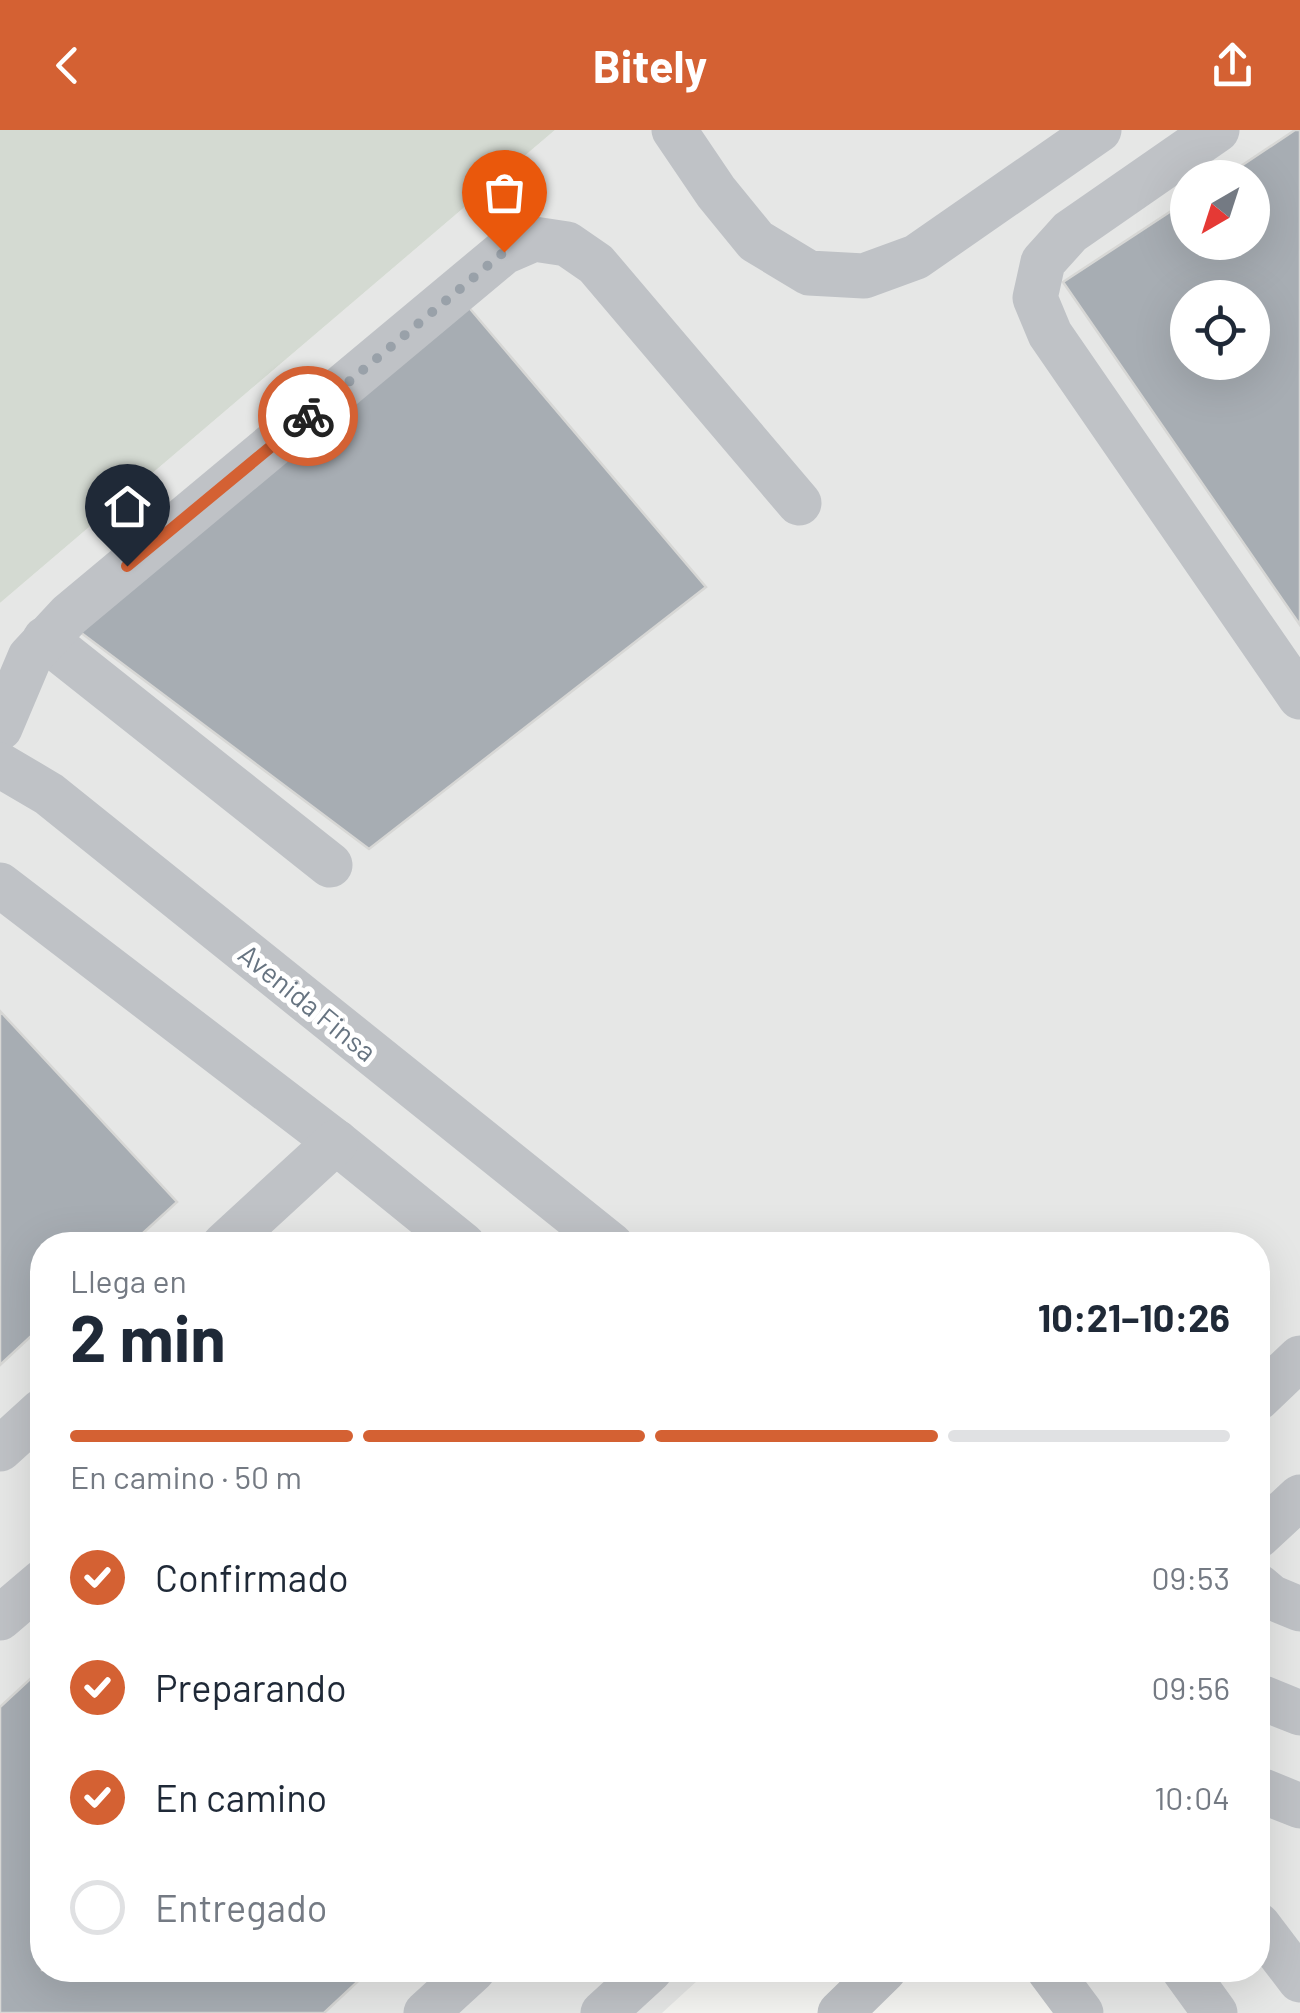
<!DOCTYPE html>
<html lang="es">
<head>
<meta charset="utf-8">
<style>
	:root { --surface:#fff; --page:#f2f2f3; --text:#1f2937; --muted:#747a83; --line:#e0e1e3; --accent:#d46133 }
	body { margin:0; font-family:Barlow,sans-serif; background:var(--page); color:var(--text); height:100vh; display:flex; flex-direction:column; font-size:38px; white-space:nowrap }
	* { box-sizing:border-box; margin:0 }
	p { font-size:32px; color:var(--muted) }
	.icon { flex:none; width:55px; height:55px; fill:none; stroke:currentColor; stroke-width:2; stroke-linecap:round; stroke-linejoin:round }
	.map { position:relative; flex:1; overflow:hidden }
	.details { position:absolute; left:30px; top:1102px; width:1240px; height:750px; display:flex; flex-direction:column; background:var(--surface); border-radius:40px; box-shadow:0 10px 40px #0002 }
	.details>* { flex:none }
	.needle { width:65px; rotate:219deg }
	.buttons { position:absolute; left:1170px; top:30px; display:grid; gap:20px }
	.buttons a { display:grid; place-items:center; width:100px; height:100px; border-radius:50%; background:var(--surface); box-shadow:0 10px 40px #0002; font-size:50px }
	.pin { position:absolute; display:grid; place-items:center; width:85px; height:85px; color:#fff; margin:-102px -42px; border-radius:50% 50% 50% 0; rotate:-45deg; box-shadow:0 0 10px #0007 }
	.pin .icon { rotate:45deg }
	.courier { position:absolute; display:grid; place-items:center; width:100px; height:100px; margin:-50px; border:8px solid #d46133; border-radius:50%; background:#fff; color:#222; box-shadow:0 2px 12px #0007 }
	.head em { font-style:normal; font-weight:700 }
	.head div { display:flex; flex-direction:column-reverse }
	.head { display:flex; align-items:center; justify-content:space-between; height:170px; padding:0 40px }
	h1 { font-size:65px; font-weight:700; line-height:75px }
	.bar { display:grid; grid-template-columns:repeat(4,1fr); gap:15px 10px; align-content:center; height:120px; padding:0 40px }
	.bar i { height:12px; border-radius:8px; background:var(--line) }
	.bar .on { background:var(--accent) }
	.bar p { grid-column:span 4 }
	ol { padding:0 40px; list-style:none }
	li { display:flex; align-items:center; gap:30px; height:110px }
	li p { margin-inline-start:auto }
	li .icon { padding:10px; border-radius:50%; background:var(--accent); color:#fff; stroke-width:4 }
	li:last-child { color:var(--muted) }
	li i { width:55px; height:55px; border:5px solid var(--line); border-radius:50% }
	header { display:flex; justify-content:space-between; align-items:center; height:130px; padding:0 40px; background:var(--accent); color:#fff; font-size:45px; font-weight:700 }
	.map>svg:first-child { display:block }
</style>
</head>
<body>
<header><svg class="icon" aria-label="back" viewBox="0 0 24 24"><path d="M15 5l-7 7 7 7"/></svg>Bitely<svg class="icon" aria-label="share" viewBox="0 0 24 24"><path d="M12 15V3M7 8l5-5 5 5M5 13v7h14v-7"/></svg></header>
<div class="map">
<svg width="1300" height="1883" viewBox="0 0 1300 1883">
	<rect width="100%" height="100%" fill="#f5f5f2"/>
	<!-- built -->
	<path fill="#e6e7e6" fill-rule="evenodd" d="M555 0H1300V1883H1104L1072 1840H1258V1115H42V1840H709L662 1883H0V473ZM1188 48H1252V112H1188ZM1188 168H1252V232H1188Z"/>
	<!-- green -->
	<polygon fill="#d4dad2" points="0,0 555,0 0,473"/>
	<!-- building -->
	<g fill="#a7adb3" stroke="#d7d7d5" stroke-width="2.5" fill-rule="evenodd">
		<path d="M1295 0H1300V495L1063 152 1188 70V112H1252V48H1223ZM1188 168H1252V232H1188Z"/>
		<polygon points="466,174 706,457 369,719 72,496"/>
		<polygon points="0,881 177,1072 130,1115 42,1115 42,1196 0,1235"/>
		<polygon points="42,1538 42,1840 370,1840 324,1883 0,1883 0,1577"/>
	</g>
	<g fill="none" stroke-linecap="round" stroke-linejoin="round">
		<!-- minor -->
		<g stroke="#bfc2c6" stroke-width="45">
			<polyline points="674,0 716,62 756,111 809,143 864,146 916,127 1099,0"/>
			<polyline points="1217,0 1070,102 1043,132 1035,168 1050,204 1300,567"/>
			<polyline points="45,509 330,735"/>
			<polyline points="0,598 30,527 69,485 504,122 534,109 567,114 596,134 799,373"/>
			<polyline points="0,635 49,664 611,1115"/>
			<polyline points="0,755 336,1012 463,1115"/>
			<polyline points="224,1115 336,1012"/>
			<polyline points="1258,1268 1300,1228"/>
			<polyline points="0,1319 42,1281"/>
			<polyline points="1258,1406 1300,1367"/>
			<polyline points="1258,1456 1271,1467 1300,1479"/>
			<polyline points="0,1488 42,1452"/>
			<polyline points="1258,1566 1300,1583"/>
			<polyline points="1258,1659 1300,1676"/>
			<polyline points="1258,1795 1300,1850"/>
			<polyline points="1049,1840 1081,1883"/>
			<polyline points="1184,1840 1215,1883"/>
			<polyline points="426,1883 473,1840"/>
			<polyline points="603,1883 650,1840"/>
			<polyline points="840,1883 884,1840"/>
		</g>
	</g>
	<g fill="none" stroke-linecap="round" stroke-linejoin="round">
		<!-- done -->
		<polyline stroke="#99a1a9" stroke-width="10" stroke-dasharray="0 18" points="308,286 504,122"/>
		<!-- route -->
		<polyline stroke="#d46133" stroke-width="12" points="127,436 308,286"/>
	</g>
	<g text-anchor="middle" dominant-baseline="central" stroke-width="10" stroke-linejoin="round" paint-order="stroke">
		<!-- street labels -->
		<g font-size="28" fill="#677481" stroke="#fff">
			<text transform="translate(308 872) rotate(39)">Avenida Finsa</text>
		</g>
	</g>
</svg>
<div class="buttons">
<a><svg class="needle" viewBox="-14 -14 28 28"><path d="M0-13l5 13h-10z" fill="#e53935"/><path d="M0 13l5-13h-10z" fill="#747a83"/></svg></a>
<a><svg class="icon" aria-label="locate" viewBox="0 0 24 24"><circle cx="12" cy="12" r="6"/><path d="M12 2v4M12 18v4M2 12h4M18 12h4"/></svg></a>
</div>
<div class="pin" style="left:504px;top:122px;background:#ea580c"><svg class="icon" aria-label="bag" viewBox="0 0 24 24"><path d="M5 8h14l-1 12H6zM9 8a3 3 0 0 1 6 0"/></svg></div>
<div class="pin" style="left:127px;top:436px;background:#1f2937"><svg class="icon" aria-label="home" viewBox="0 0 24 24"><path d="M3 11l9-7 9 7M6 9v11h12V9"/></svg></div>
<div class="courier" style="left:308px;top:286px"><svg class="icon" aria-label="bike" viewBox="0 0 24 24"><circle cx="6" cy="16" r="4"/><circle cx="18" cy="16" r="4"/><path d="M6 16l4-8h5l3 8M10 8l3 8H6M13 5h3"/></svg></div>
<section class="details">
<div class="head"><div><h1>2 min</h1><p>Llega en</p></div><em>10:21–10:26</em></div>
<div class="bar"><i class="on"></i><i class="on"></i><i class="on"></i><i></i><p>En camino · 50 m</p></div>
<ol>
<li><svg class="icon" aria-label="check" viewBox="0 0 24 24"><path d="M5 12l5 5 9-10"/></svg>Confirmado<p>09:53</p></li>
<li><svg class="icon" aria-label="check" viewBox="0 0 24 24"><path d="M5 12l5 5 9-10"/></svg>Preparando<p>09:56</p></li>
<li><svg class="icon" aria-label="check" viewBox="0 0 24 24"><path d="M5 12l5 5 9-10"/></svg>En camino<p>10:04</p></li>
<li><i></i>Entregado</li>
</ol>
</section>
</div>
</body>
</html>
